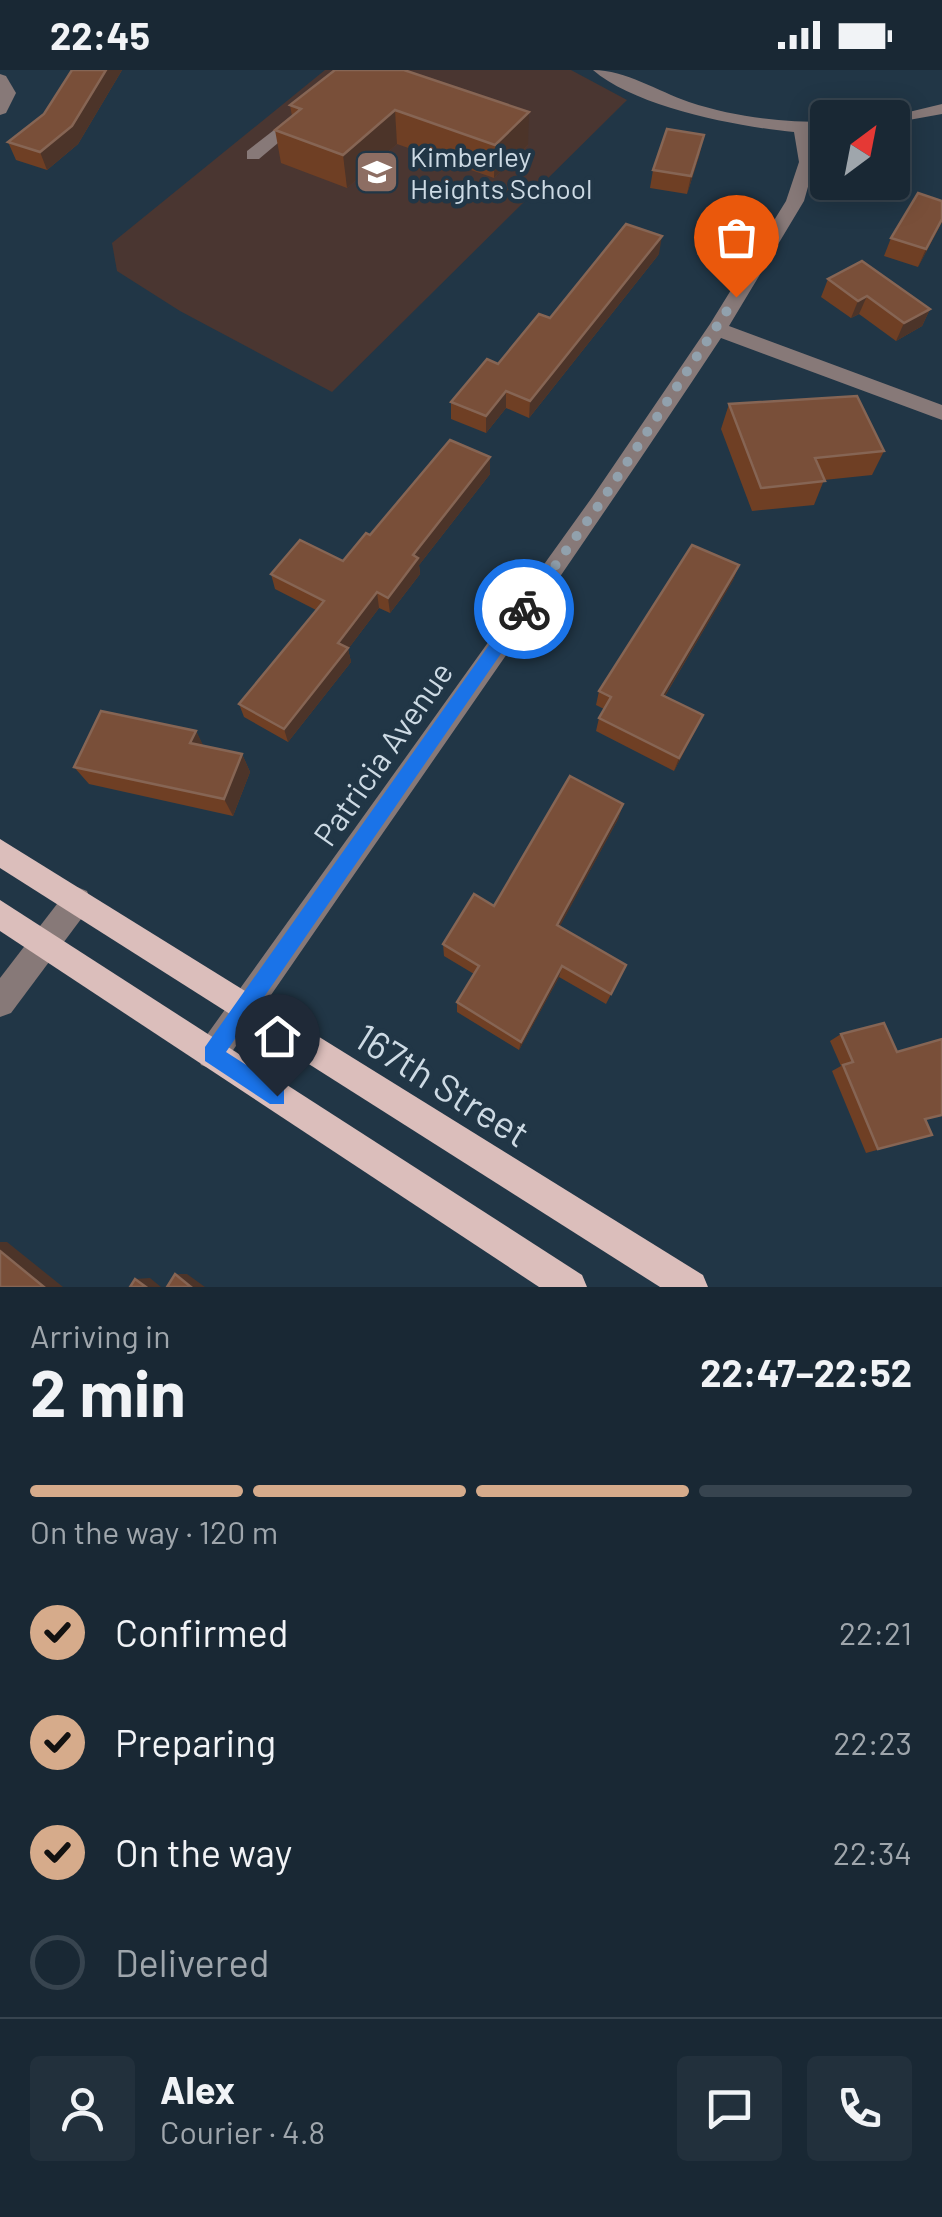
<!DOCTYPE html>
<html lang="en">
<head>
<meta charset="utf-8">
<style>
	:root { --surface:#192834; --page:#22303c; --text:#f1f3f6; --muted:#9fa6ac; --line:#37444f; --accent:#d6ab8b }
	body { margin:0; font-family:Barlow,sans-serif; background:var(--page); color:var(--text); height:100vh; display:flex; flex-direction:column; font-size:38px; white-space:nowrap }
	* { box-sizing:border-box; margin:0 }
	p { font-size:32px; color:var(--muted) }
	.icon { flex:none; width:55px; height:55px; fill:none; stroke:currentColor; stroke-width:2; stroke-linecap:round; stroke-linejoin:round }
	.map { position:relative; height:1217px; overflow:hidden }
	.side { display:flex; flex-direction:column; background:var(--surface); flex:1 }
	.side>* { flex:none }
	.needle { width:65px; rotate:32deg }
	.buttons { position:absolute; left:810px; top:30px; display:grid; gap:20px }
	.buttons a { display:grid; place-items:center; width:100px; height:100px; border-radius:10px; background:var(--surface); box-shadow:0 5px 25px #0003,0 0 0 2px var(--line); font-size:50px }
	.pin { position:absolute; display:grid; place-items:center; width:85px; height:85px; color:#fff; margin:-102px -42px; border-radius:50% 50% 50% 0; rotate:-45deg; box-shadow:0 0 10px #0007 }
	.pin .icon { rotate:45deg }
	.courier { position:absolute; display:grid; place-items:center; width:100px; height:100px; margin:-50px; border:8px solid #1a73e8; border-radius:50%; background:#fff; color:#222; box-shadow:0 2px 12px #0007 }
	.headline em { font-style:normal; font-weight:700 }
	.headline div { display:flex; flex-direction:column-reverse }
	.headline { display:flex; align-items:center; justify-content:space-between; height:170px; padding:0 30px }
	h1 { font-size:65px; font-weight:700; line-height:75px }
	.bar { display:grid; grid-template-columns:repeat(4,1fr); gap:15px 10px; align-content:center; height:120px; padding:0 30px }
	.bar i { height:12px; border-radius:8px; background:var(--line) }
	.bar .selected { background:var(--accent) }
	.bar p { grid-column:span 4 }
	.line { display:flex; align-items:center; gap:25px; padding:0 30px; border-top:2px solid var(--line) }
	.line div { flex:1 }
	.round { display:grid; place-items:center; flex:none; width:105px; height:105px; border-radius:10px; background:var(--page) }
	ol { padding:0 30px; list-style:none }
	li { display:flex; align-items:center; gap:30px; height:110px }
	li p { margin-inline-start:auto }
	li .icon { padding:10px; border-radius:50%; background:var(--accent); color:#111; stroke-width:4 }
	li:last-child { color:var(--muted) }
	li i { width:55px; height:55px; border:5px solid var(--line); border-radius:50% }
	.status { display:flex; justify-content:space-between; align-items:center; height:70px; padding:0 50px; background:var(--surface); direction:ltr }
	.status svg { height:28px; fill:currentColor }
	.map>svg:first-child { display:block }
</style>
</head>
<body>
<div class="status"><b>22:45</b><svg viewBox="0 0 49 12"><path d="M0 12V9h3v3zM5 12V6h3v6zM10 12V3h3v9zM15 12V0h3v12zM26 1h20v11H26zM47 4h2v5h-2z"/></svg></div>
<div class="map">
<svg width="942" height="1217" viewBox="0 0 942 1217">
	<rect width="100%" height="100%" fill="#213646"/>
	<!-- education -->
	<polygon fill="#4a3631" points="325,0 571,0 627,30 332,322 180,241 117,201 112,173"/>
	<g fill="none" stroke-linecap="round" stroke-linejoin="round">
		<!-- minor -->
		<g fill="#877978" fill-rule="evenodd">
			<path d="M593 0C626 0 657 21 689 32 734 47 780 52 828 52V62H811L815 92 804 131 729 256 942 335V350L721 268C559 513 389 752 223 995L212 999 201 995 197 984 201 973 593 426 710 254 786 131 799 92 794 62C739 57 635 37 593 0Z"/>
			<polygon points="0,4 6,6 16,23 6,43 0,45"/>
			<polygon points="942,34 942,44 892,53 892,48 884,48"/>
			<polygon points="296,43 310,46 259,89 247,89 247,81"/>
			<polygon points="77,817 87,821 91,831 87,841 11,943 0,947 0,908 67,821"/>
		</g>
		<!-- major -->
		<g fill="#dbbebb" fill-rule="evenodd">
			<polygon points="0,769 703,1205 708,1217 660,1217 0,798"/>
			<polygon points="0,830 582,1205 587,1217 539,1217 0,861"/>
		</g>
	</g>
	<!-- wall -->
	<g fill="#6f3f24">
		<polygon points="72,0 122,0 78,74 47,100 16,90 8,72 44,44"/>
		<polygon points="335,0 528,75 494,108 397,74 347,118 281,93 275,60 292,46 290,35"/>
		<polygon points="700,83 687,124 650,118 653,100"/>
		<polygon points="942,131 942,152 918,197 884,186 891,168"/>
		<polygon points="659,184 529,348 506,338 486,363 451,349 451,332 498,294 550,248"/>
		<polygon points="828,209 930,239 922,256 896,271 859,244 851,248 821,227"/>
		<polygon points="729,334 884,381 872,405 824,410 814,435 752,441 721,359"/>
		<polygon points="490,387 490,404 419,495 420,504 390,543 379,538 348,579 351,592 288,672 244,647 239,634 316,540 275,519 271,504 343,491 370,465"/>
		<polygon points="739,495 733,510 665,626 703,645 674,701 596,661 599,648 604,639 596,635 599,621"/>
		<polygon points="196,661 203,676 242,684 250,702 233,746 89,714 74,697"/>
		<polygon points="623,734 618,749 559,857 626,895 606,934 559,907 519,980 457,942 457,932 474,904 444,886 443,874"/>
		<polygon points="841,964 925,1050 932,1065 866,1083 832,1001 841,996 830,971"/>
	</g>
	<!-- shaded-wall -->
	<g fill="#4c3429">
		<polygon points="106,0 122,0 78,74 47,100 40,82"/>
		<polygon points="395,40 397,74 347,118 343,85"/>
		<polygon points="529,42 528,75 494,108 495,75"/>
		<polygon points="704,65 700,83 687,124 691,106"/>
		<polygon points="942,149 942,152 918,197 926,179"/>
		<polygon points="662,166 659,184 529,348 530,331"/>
		<polygon points="867,226 859,244 851,248 858,231"/>
		<polygon points="930,239 922,256 896,271 904,253"/>
		<polygon points="506,321 506,338 486,363 486,346"/>
		<polygon points="490,387 490,404 419,495 420,504 390,543 388,528 413,485"/>
		<polygon points="739,495 733,510 657,639 662,625"/>
		<polygon points="377,522 379,538 348,579 351,592 288,672 284,659 338,573"/>
		<polygon points="703,645 697,658 674,701 679,688"/>
		<polygon points="196,661 205,679 190,673"/>
		<polygon points="242,684 250,702 233,746 224,729"/>
		<polygon points="623,734 618,749 554,867 557,855"/>
		<polygon points="562,896 559,907 519,980 521,972"/>
		<polygon points="0,1172 7,1172 63,1217 44,1217 0,1181"/>
		<polygon points="175,1204 187,1204 205,1217 191,1217"/>
		<polygon points="150,1208 161,1217 146,1217 135,1209"/>
	</g>
	<!-- building -->
	<g fill="#794f39" stroke="#866554" stroke-width="2.5">
		<polygon points="72,0 106,0 72,56 40,82 8,72 44,44"/>
		<polygon points="335,0 404,0 529,42 495,75 395,40 343,85 275,60 301,39 290,35"/>
		<polygon points="667,59 704,65 691,106 653,100"/>
		<polygon points="918,123 942,131 942,149 926,179 891,168"/>
		<polygon points="626,154 662,166 530,331 506,321 486,346 451,332 487,289 498,294 539,244 550,248"/>
		<polygon points="862,191 930,239 904,253 867,226 858,231 828,209"/>
		<polygon points="857,326 884,381 815,388 825,411 761,418 729,334"/>
		<polygon points="450,370 490,387 413,485 418,488 388,528 377,522 338,573 348,578 284,659 239,634 324,531 271,504 300,470 343,491 366,463 370,465"/>
		<polygon points="692,475 739,495 662,625 703,645 679,688 599,648 611,627 599,621"/>
		<polygon points="101,641 196,661 190,673 242,684 224,729 74,697"/>
		<polygon points="570,706 623,734 557,855 626,895 611,924 562,896 521,972 457,932 479,896 443,874 474,824 494,836"/>
		<polygon points="884,953 897,982 942,969 942,1045 925,1049 932,1065 878,1079 843,995 853,992 841,964"/>
		<polygon points="0,1181 44,1217 0,1217"/>
		<polygon points="175,1204 191,1217 167,1217"/>
		<polygon points="135,1209 146,1217 130,1217"/>
	</g>
	<!-- route -->
	<polygon fill="#1a73e8" points="524,532 529,534 529,543 226,982 284,1019 284,1034 270,1034 205,991 205,977 518,534"/>
	<g fill="none" stroke-linecap="round" stroke-linejoin="round">
		<!-- done -->
		<polyline stroke="#91a1ad" stroke-width="10" stroke-dasharray="0 18" points="524,539 601,432 736,227"/>
	</g>
	<!-- icons -->
	<defs>
		<g id="school-square" transform="scale(2.25)"><rect x="-9" y="-9" width="18" height="18" rx="4" fill="#8d6e63" stroke="#213646"/><path d="M0-5L7-2L0 1L-7-2ZM-4 1L0 2.5L4 1V4Q0 6-4 4Z" fill="#fff"/></g>
	</defs>
	<g fill-rule="evenodd">
		<use href="#school-square" x="377" y="102"/>
	</g>
	<g text-anchor="middle" dominant-baseline="central" stroke-width="9" stroke-linejoin="round" paint-order="stroke">
		<!-- far-poi labels -->
		<g font-size="28" fill="#cddae4" stroke="#213646" text-anchor="start">
			<text x="410" y="86">Kimberley<tspan x="410" dy="32">Heights School</tspan></text>
		</g>
		<!-- street labels -->
		<g font-size="32" fill="#cddae4" stroke="#213646">
			<text transform="translate(382 683) rotate(-55)">Patricia Avenue</text>
		</g>
		<!-- near-street labels -->
		<g font-size="38" fill="#cddae4" stroke="#213646">
			<text transform="translate(443 1014) rotate(32)">167th Street</text>
		</g>
	</g>
</svg>
<div class="buttons">
<a><svg class="needle" viewBox="-14 -14 28 28"><path d="M0-13l5 13h-10z" fill="#e53935"/><path d="M0 13l5-13h-10z" fill="#9fa6ac"/></svg></a>
</div>
<div class="pin" style="left:736px;top:227px;background:#ea580c"><svg class="icon" aria-label="bag" viewBox="0 0 24 24"><path d="M5 8h14l-1 12H6zM9 8a3 3 0 0 1 6 0"/></svg></div>
<div class="pin" style="left:277px;top:1026px;background:#1f2937"><svg class="icon" aria-label="home" viewBox="0 0 24 24"><path d="M3 11l9-7 9 7M6 9v11h12V9"/></svg></div>
<div class="courier" style="left:524px;top:539px"><svg class="icon" aria-label="bike" viewBox="0 0 24 24"><circle cx="6" cy="16" r="4"/><circle cx="18" cy="16" r="4"/><path d="M6 16l4-8h5l3 8M10 8l3 8H6M13 5h3"/></svg></div>
</div>
<section class="side">
<div class="headline"><div><h1>2 min</h1><p>Arriving in</p></div><em>22:47–22:52</em></div>
<div class="bar"><i class="selected"></i><i class="selected"></i><i class="selected"></i><i></i><p>On the way · 120 m</p></div>
<ol>
<li><svg class="icon" aria-label="check" viewBox="0 0 24 24"><path d="M5 12l5 5 9-10"/></svg>Confirmed<p>22:21</p></li>
<li><svg class="icon" aria-label="check" viewBox="0 0 24 24"><path d="M5 12l5 5 9-10"/></svg>Preparing<p>22:23</p></li>
<li><svg class="icon" aria-label="check" viewBox="0 0 24 24"><path d="M5 12l5 5 9-10"/></svg>On the way<p>22:34</p></li>
<li><i></i>Delivered</li>
</ol>
<div class="line" style="height:180px"><a class="round"><svg class="icon" aria-label="person" viewBox="0 0 24 24"><circle cx="12" cy="8" r="4"/><path d="M4 21q1-7 8-7t8 7"/></svg></a><div><b>Alex</b><p>Courier · 4.8</p></div><a class="round"><svg class="icon" aria-label="chat" viewBox="0 0 24 24"><path d="M4 5h16v11H9l-5 4z"/></svg></a><a class="round"><svg class="icon" aria-label="phone" viewBox="0 0 24 24"><path d="M5 4h4l2 5-3 2q2 4 5 5l2-3 5 2v4C11 20 4 13 5 4z"/></svg></a></div>
</section>
</body>
</html>
